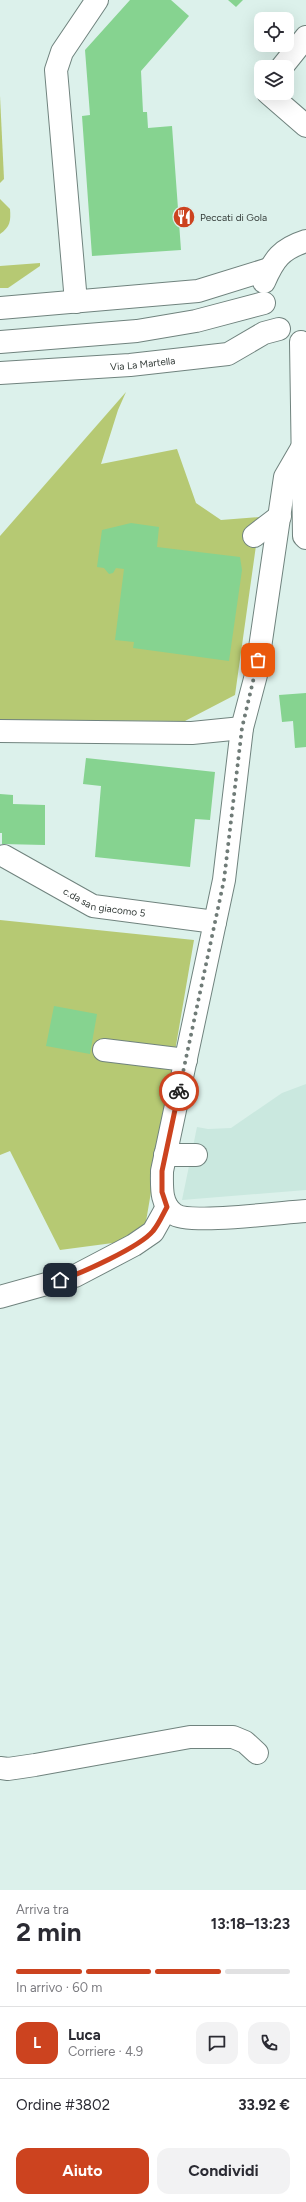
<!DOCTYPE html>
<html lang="it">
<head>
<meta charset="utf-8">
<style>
	:root { --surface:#fff; --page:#f2f2f3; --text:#2b2b33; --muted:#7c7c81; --line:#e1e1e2; --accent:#cc431f }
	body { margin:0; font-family:Figtree,sans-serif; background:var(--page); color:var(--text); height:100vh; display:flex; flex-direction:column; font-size:15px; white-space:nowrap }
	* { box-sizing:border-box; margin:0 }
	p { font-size:13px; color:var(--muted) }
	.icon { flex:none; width:22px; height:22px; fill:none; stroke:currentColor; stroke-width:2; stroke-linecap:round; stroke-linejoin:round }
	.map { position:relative; height:1890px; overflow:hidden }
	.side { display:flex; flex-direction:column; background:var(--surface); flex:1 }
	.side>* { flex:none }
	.tools { position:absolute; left:254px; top:12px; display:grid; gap:8px }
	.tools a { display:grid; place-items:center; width:40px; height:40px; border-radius:8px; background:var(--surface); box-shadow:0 4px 16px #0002; font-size:20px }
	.pin { position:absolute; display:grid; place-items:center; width:34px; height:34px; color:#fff; margin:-17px; border-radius:8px; box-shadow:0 2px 6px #0006 }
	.courier { position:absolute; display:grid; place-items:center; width:40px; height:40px; margin:-20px; border:3px solid #cc431f; border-radius:50%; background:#fff; color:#222; box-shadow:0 1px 5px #0007 }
	.summary em { font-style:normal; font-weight:700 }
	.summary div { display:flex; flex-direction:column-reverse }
	.summary { display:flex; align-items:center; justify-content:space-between; height:68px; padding:0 16px }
	h1 { font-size:26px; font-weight:700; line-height:30px }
	.bar { display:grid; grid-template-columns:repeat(4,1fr); gap:6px 4px; align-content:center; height:48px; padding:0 16px }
	.bar i { height:5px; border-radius:3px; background:var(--line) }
	.bar .selected { background:var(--accent) }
	.bar p { grid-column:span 4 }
	.line { display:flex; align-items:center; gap:10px; padding:0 16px; border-top:1px solid var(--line) }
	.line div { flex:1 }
	.round { display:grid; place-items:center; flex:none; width:42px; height:42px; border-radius:12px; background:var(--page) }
	.button { display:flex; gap:8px; margin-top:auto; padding:8px 16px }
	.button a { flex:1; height:46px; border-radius:12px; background:var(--accent); color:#fff; font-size:16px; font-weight:700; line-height:46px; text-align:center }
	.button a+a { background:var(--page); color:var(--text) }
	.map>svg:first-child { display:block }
</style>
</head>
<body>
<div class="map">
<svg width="306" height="1890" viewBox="0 0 306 1890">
	<rect width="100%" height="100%" fill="#dcf1eb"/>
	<!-- built -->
	<polygon fill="#cae8df" points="306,1084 306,1190 182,1200 197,1127 208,1129 231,1128 282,1093"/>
	<!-- green -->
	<g fill="#b6c973">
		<polygon points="0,96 4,179 0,183"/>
		<path d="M0 199 10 209C11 221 10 227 0 234Z"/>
		<polygon points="40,263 40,266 8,288 0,288 0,266"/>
		<polygon points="126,392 118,410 101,464 177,449 196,503 221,520 260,517 235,695 185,721 0,720 0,536"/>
		<polygon points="0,920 194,940 143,1239 60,1250 10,1151 0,1155"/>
	</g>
	<!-- building -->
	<g fill="#86d390">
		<polygon points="130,0 171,0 189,16 141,71 143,112 147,112 148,128 172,126 181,250 92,256 82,116 90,115 85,50"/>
		<polygon points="228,0 243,0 236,7"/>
		<polygon points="131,523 159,527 157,547 240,557 242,570 229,661 133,648 134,642 115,640 124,569 116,568 113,573 109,574 104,568 97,567 102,530"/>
		<polygon points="306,693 306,747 295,748 293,721 282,722 279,695"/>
		<polygon points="86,758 215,772 210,820 195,819 190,867 95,857 101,786 83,784"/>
		<polygon points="0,794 13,795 13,804 45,805 45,845 2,844 2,833 0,833"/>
		<polygon points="54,1006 97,1014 90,1054 46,1046"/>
	</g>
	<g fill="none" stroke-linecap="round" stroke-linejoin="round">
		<!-- minor casing -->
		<g stroke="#70837e" stroke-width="24">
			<g id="minor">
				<polyline points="282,67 306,37"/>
				<polyline points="268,93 306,126"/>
				<path d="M264 282C274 259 281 249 306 241"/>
				<polyline points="76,302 56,70 62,52 97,0"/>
				<polyline points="0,308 198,291 269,269"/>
				<polyline points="0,342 137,331 196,321 264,303"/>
				<polyline points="301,342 304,536 306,538"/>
				<path id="s1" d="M0 373 130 365 228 354 264 333 279 329"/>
				<path d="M303 446 285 477 256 675 242 728 224 880 162 1171C162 1186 160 1204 174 1214 188 1225 284 1212 306 1211"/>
				<polyline points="254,536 280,516"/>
				<polyline points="0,731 192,733 242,728"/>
				<path id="s2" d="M4 856 93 906 215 922"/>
				<polyline points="104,1050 186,1060"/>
				<polyline points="165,1155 196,1155"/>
				<polyline points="0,1297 75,1276 134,1245 153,1232 167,1207"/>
				<polyline points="0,1768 8,1769 35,1765 190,1737 233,1737 245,1742 257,1753"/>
			</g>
		</g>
		<!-- minor -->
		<use href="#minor" stroke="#fff" stroke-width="22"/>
	</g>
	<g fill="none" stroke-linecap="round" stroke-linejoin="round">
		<!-- done -->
		<polyline stroke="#6f7b77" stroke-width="4" stroke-dasharray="0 7.2" points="179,1091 224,880 242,728 258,660"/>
		<!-- route -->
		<path stroke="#cc431f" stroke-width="5" d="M60 1280C80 1274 140 1247 153 1231 159 1224 163 1214 167 1207L162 1192V1171L179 1091"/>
	</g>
	<!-- icons -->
	<defs>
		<g id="restaurant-disc" transform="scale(1.15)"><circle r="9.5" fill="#cc431f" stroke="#dcf1eb"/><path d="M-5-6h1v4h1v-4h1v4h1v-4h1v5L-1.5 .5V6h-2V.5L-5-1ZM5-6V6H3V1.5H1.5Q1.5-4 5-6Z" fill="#fff"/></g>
	</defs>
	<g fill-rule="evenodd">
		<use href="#restaurant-disc" x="184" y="217"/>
	</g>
	<g text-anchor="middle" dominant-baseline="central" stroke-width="3" stroke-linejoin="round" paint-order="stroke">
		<!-- poi labels -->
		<g font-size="10" fill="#343c39" stroke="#dcf1eb" text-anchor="start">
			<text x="200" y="217">Peccati di Gola</text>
		</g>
		<!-- street labels -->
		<g font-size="10" fill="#343c39" stroke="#dcf1eb">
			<text stroke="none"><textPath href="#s1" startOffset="143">Via La Martella</textPath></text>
			<text stroke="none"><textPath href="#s2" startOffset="112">c.da san giacomo 5</textPath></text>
		</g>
	</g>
</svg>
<div class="tools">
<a><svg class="icon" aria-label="locate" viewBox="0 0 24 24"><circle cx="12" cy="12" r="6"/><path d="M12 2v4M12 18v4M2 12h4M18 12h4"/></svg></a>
<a><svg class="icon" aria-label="layers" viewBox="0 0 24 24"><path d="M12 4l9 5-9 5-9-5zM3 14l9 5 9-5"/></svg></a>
</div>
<div class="pin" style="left:258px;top:660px;background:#ea580c"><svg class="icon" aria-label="bag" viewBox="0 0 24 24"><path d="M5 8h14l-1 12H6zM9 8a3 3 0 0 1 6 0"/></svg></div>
<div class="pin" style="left:60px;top:1280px;background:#1f2937"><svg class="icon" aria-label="home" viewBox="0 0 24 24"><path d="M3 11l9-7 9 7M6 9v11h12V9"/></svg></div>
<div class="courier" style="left:179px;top:1091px"><svg class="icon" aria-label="bike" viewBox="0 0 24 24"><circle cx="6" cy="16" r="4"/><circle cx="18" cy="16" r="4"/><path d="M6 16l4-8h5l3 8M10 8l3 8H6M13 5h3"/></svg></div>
</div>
<section class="side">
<div class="summary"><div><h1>2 min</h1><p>Arriva tra</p></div><em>13:18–13:23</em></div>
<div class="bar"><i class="selected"></i><i class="selected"></i><i class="selected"></i><i></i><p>In arrivo · 60 m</p></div>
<div class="line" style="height:72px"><b class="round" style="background:var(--accent);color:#fff">L</b><div><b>Luca</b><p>Corriere · 4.9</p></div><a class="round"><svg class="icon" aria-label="chat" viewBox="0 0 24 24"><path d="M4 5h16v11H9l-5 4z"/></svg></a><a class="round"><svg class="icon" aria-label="phone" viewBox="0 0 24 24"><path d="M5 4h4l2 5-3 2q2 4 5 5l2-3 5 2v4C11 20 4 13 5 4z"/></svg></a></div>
<div class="line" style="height:52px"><div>Ordine #3802</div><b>33.92 €</b></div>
<div class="button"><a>Aiuto</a><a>Condividi</a></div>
</section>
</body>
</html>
